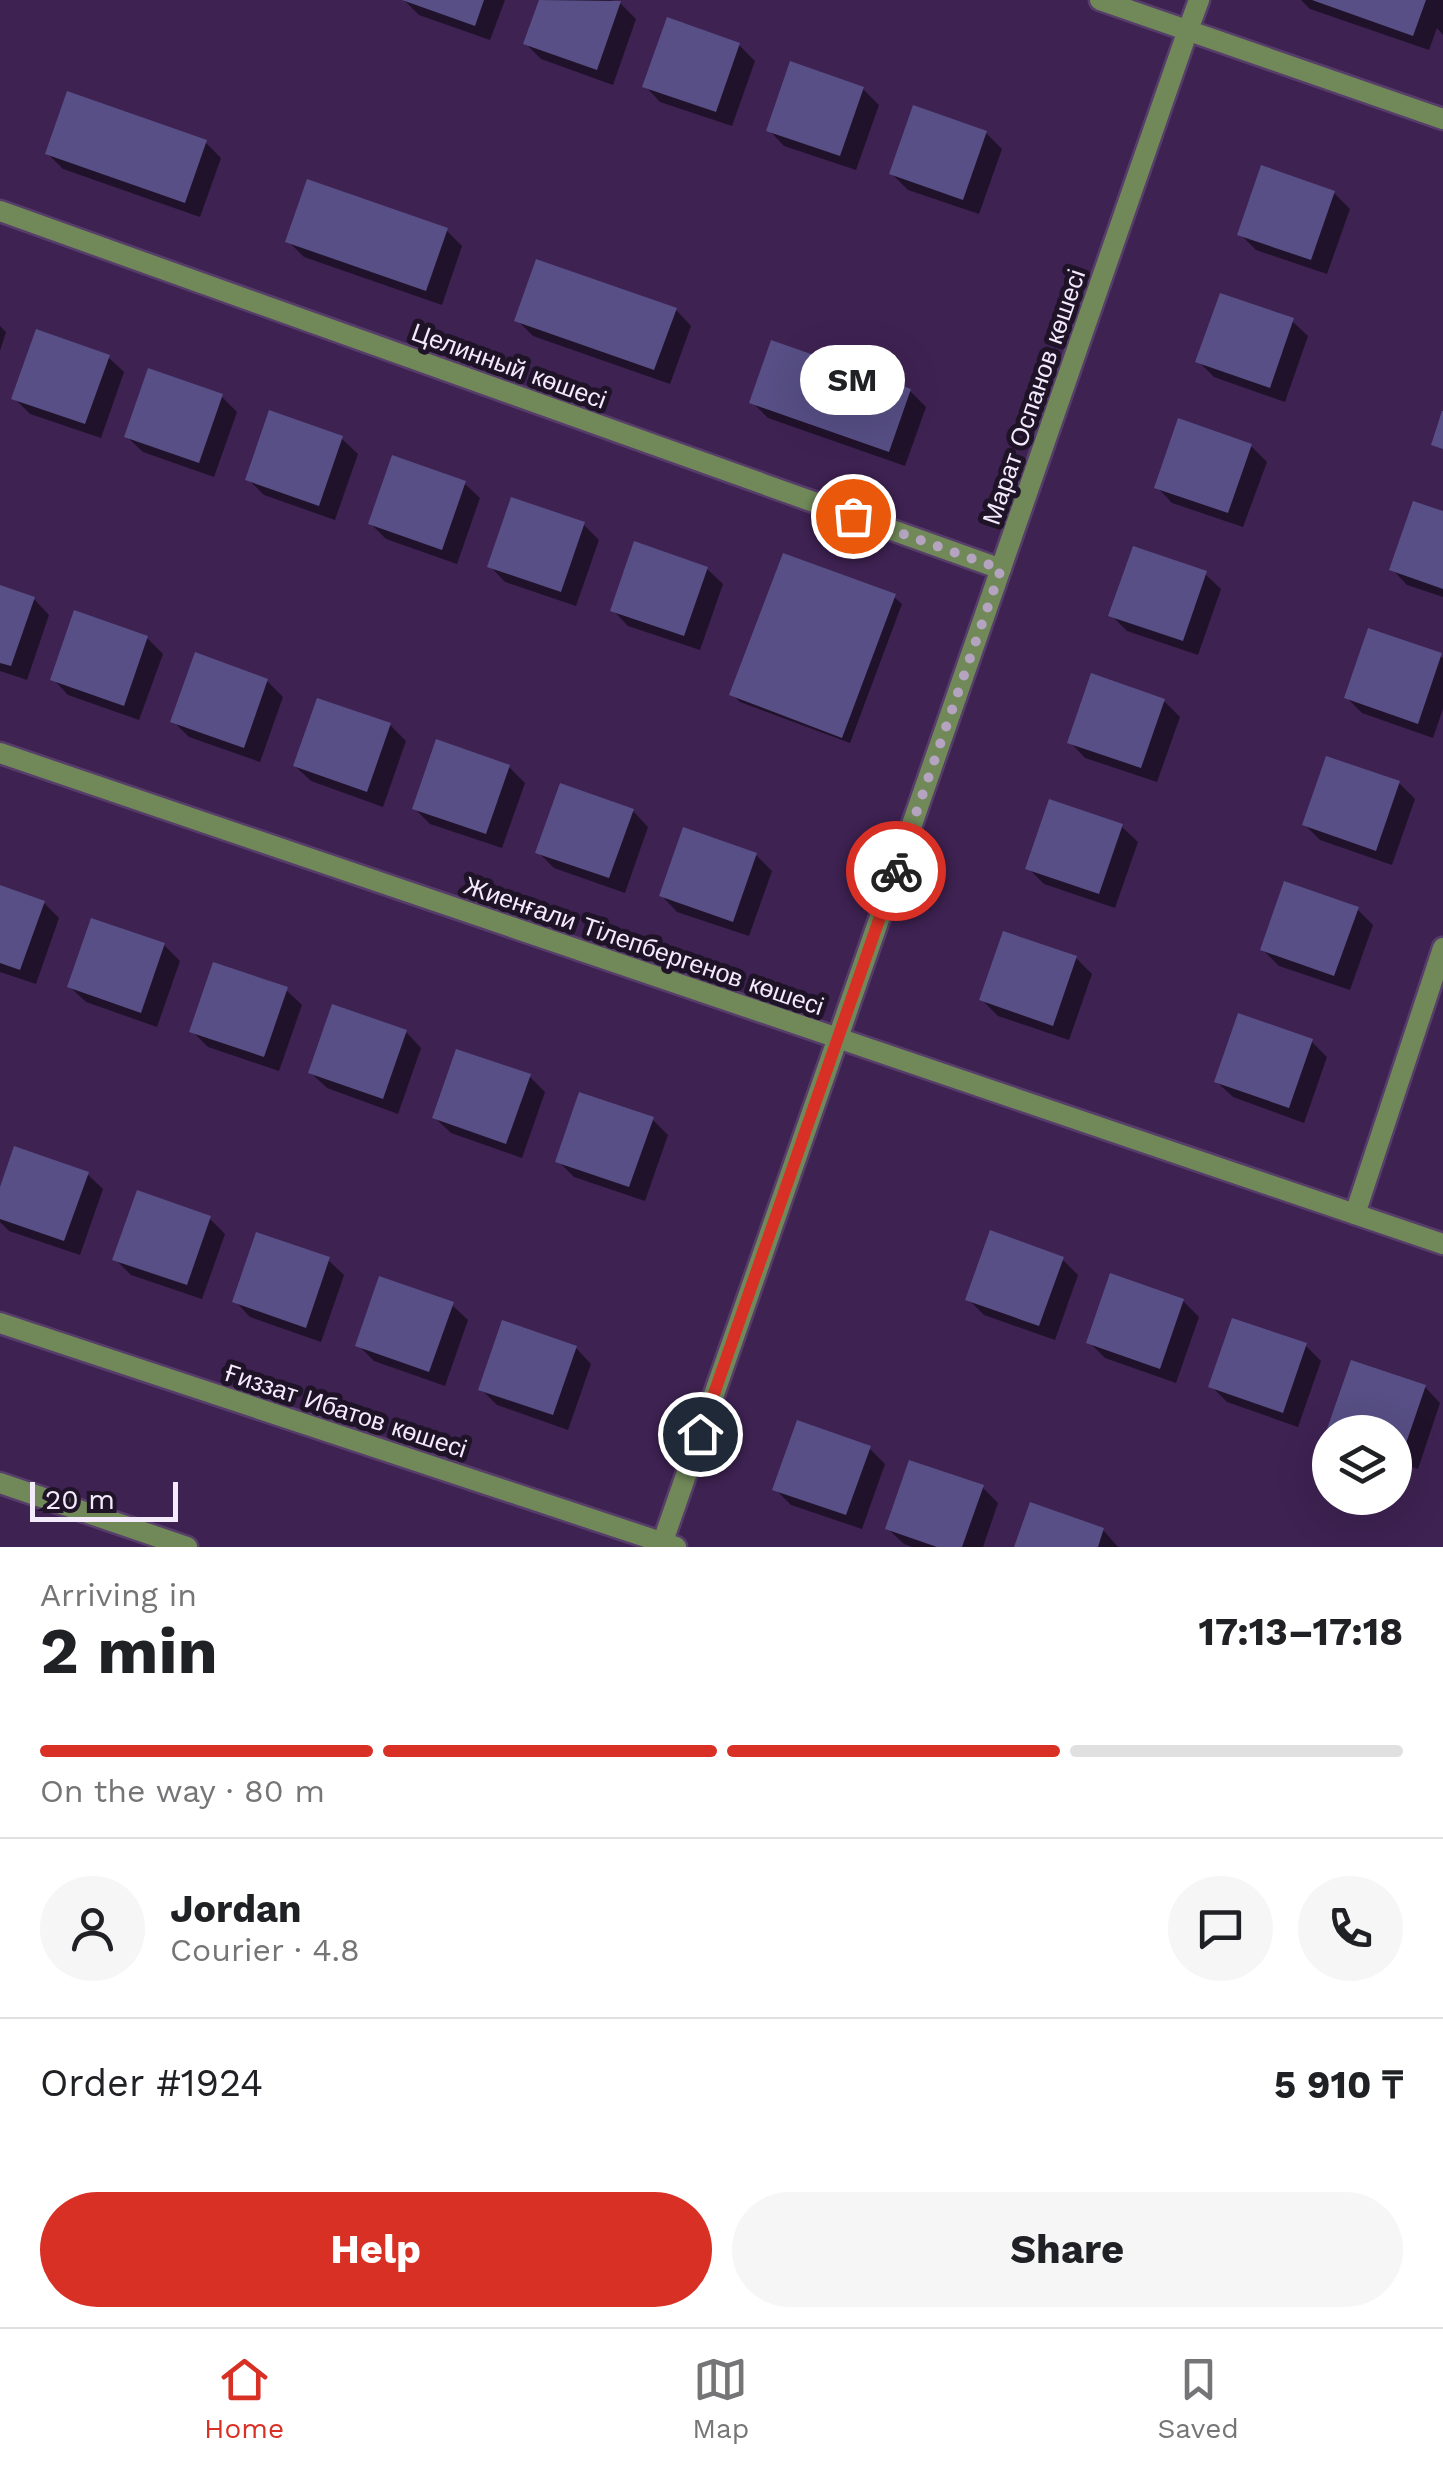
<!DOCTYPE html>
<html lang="en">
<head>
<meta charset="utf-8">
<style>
	:root { --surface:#fff; --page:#f6f6f6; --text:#202124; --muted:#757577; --line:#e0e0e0; --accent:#d93025 }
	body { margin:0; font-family:"Work Sans",sans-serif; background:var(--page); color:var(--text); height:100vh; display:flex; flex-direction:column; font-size:38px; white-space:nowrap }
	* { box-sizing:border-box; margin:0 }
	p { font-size:32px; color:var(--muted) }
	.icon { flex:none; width:55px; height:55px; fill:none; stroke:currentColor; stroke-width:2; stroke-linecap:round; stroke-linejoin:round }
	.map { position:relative; height:1547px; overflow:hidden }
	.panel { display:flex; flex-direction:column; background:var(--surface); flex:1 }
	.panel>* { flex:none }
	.fabs { position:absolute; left:1312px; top:1415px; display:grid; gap:20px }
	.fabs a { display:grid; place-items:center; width:100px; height:100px; border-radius:50%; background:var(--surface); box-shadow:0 10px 40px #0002; font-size:50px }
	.scale { position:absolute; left:30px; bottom:25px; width:148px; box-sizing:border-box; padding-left:10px; border:5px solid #f3eafc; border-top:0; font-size:28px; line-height:35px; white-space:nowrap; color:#f3eafc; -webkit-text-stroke:8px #1f1328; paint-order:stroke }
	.pin { position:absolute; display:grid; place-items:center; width:85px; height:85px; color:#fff; margin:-42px; border:5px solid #fff; border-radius:50%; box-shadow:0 2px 10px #0007 }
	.courier { position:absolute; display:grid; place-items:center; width:100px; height:100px; margin:-50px; border:8px solid #d93025; border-radius:50%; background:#fff; color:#222; box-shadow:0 2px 12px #0007 }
	.bubble { position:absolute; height:70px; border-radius:35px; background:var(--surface); box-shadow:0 10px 40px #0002; font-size:32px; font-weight:700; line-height:70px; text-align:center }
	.summary em { font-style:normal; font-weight:700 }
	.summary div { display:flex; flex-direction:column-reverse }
	.summary { display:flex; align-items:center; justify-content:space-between; height:170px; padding:0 40px }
	h1 { font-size:65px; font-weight:700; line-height:75px }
	.bar { display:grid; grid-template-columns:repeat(4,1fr); gap:15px 10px; align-content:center; height:120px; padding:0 40px }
	.bar i { height:12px; border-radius:8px; background:var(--line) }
	.bar .on { background:var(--accent) }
	.bar p { grid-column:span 4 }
	.line { display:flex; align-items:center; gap:25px; padding:0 40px; border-top:2px solid var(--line) }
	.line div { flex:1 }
	.round { display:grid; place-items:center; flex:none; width:105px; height:105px; border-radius:52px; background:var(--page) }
	.button { display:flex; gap:20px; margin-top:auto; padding:20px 40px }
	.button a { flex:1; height:115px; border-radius:60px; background:var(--accent); color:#fff; font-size:40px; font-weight:700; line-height:115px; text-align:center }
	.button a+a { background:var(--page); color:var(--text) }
	.tabs { display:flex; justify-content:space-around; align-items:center; height:140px; border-top:2px solid var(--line); background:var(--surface); font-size:28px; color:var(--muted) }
	.tabs a { display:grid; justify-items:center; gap:5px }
	.tabs .on { color:var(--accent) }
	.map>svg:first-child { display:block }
</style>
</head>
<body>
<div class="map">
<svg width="1443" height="1547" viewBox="0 0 1443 1547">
	<rect width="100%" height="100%" fill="#3e2252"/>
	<!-- shadow -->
	<g fill="#0007">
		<polygon points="404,0 505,0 490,40 419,15"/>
		<polygon points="541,0 611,0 620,3 636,19 613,85 541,59 526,44"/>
		<polygon points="1301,0 1443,0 1443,35 1437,28 1429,50 1310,9"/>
		<polygon points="739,45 755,61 732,126 660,102 645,86"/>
		<polygon points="863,89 879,105 856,170 784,146 769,130"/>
		<polygon points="986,133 1002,149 979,214 908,190 892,174"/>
		<polygon points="205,142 221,158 200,217 63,169 47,153"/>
		<polygon points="1334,193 1350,209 1327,274 1256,250 1240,234"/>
		<polygon points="446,230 462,246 442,305 304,257 288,241"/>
		<polygon points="676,310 691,326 670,384 533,336 517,320"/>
		<polygon points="1292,321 1308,336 1285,402 1214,377 1198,361"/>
		<polygon points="0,326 6,332 0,351"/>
		<polygon points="108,357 124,372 101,438 30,414 14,398"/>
		<polygon points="910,391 926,407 905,466 768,418 752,402"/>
		<polygon points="221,396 237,412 214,477 143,452 127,437"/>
		<polygon points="342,439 358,454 335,520 264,495 248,479"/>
		<polygon points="1251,446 1267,462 1243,527 1172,503 1157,487"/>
		<polygon points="464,483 480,498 457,564 386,539 370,523"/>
		<polygon points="1443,514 1443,597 1407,585 1392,569"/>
		<polygon points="583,524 599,540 576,606 505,582 490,566"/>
		<polygon points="707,569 723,584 700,650 628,626 613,610"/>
		<polygon points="1205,574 1221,589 1198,655 1127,631 1111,615"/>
		<polygon points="0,587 34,599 49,615 27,680 0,671"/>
		<polygon points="894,597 902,604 850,743 740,702 732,694"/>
		<polygon points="147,638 163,654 139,720 68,695 53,679"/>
		<polygon points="1440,656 1443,658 1443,709 1433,738 1362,713 1346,697"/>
		<polygon points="267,681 283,697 260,762 189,737 173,721"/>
		<polygon points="1164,701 1180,717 1157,782 1085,758 1070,742"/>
		<polygon points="390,725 406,741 383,807 311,781 295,766"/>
		<polygon points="509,767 525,783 502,848 430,824 414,808"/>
		<polygon points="1399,783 1415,799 1392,865 1320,840 1305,825"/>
		<polygon points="633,811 648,827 625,893 554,868 538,852"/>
		<polygon points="1122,827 1138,842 1115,908 1044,884 1028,868"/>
		<polygon points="756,855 772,871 749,936 677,912 662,896"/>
		<polygon points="0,888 44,903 59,918 36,984 0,972"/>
		<polygon points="1357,909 1373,925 1350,990 1279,966 1263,950"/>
		<polygon points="164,945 180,961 157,1027 86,1002 70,987"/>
		<polygon points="1076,958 1092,974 1069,1040 998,1016 982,1000"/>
		<polygon points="286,990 302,1005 279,1071 208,1047 192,1031"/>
		<polygon points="406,1032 421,1048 398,1114 327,1088 311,1073"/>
		<polygon points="1311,1041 1327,1057 1304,1123 1233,1097 1217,1082"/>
		<polygon points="529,1076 545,1092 522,1158 451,1133 435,1118"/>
		<polygon points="653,1120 668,1135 645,1201 574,1177 558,1161"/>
		<polygon points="87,1174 103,1189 80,1255 9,1231 0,1222 0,1194"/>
		<polygon points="209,1218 225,1234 202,1299 131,1275 115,1259"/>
		<polygon points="1062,1259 1078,1275 1055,1340 984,1315 968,1299"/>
		<polygon points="328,1260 344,1275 321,1342 250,1317 235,1301"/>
		<polygon points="1183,1301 1199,1317 1176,1383 1105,1358 1089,1342"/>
		<polygon points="452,1305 468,1320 445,1386 374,1361 358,1345"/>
		<polygon points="1306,1346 1321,1361 1298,1427 1227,1402 1211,1386"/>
		<polygon points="576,1348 591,1364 568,1430 497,1405 481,1389"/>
		<polygon points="1425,1387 1440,1403 1418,1469 1395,1461 1395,1432 1334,1432 1330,1429"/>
		<polygon points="869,1448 885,1464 862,1529 791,1505 775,1489"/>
		<polygon points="982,1487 998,1503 983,1547 912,1547 904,1544 888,1529"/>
		<polygon points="1103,1530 1118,1547 1017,1547"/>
	</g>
	<!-- building -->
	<g fill="#574f85">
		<polygon points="402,0 484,0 475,26"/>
		<polygon points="539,0 621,1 597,70 523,44"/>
		<polygon points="1312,0 1426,0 1413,36"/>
		<polygon points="667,17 740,43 716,112 642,87"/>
		<polygon points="790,61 864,87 840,156 766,131"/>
		<polygon points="67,91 207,140 185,203 45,154"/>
		<polygon points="913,105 987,131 963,200 889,174"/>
		<polygon points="1261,165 1335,191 1311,260 1237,235"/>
		<polygon points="307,179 448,228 426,291 285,242"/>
		<polygon points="536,259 677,308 654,370 514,321"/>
		<polygon points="1220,293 1294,318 1270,388 1195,362"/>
		<polygon points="36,329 110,355 85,424 11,399"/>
		<polygon points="771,340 911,389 889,452 749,403"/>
		<polygon points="148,368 223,394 199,463 124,437"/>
		<polygon points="269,410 343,436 319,506 245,480"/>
		<polygon points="1442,411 1443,411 1443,449 1431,445"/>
		<polygon points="1178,418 1252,444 1228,513 1154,488"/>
		<polygon points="392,455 466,481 442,550 368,524"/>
		<polygon points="511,497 585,522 561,592 487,567"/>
		<polygon points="1413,501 1443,511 1443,589 1389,570"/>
		<polygon points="634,541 708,567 684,636 610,611"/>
		<polygon points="1133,546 1207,571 1183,641 1108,616"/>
		<polygon points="783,553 896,594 842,738 729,695"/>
		<polygon points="0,585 35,597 11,666 0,663"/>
		<polygon points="74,610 148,636 124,706 50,680"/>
		<polygon points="1368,628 1442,653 1418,724 1344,698"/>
		<polygon points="195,652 268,679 244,748 170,722"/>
		<polygon points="1091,673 1165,699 1141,768 1067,743"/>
		<polygon points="317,698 391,723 367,792 293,766"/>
		<polygon points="436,739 510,765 486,834 412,809"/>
		<polygon points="1326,756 1400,781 1376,851 1302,825"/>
		<polygon points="560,783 634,809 609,878 535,853"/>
		<polygon points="1049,799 1123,824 1099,894 1025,869"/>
		<polygon points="683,827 757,853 733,922 659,896"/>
		<polygon points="1284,881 1359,907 1334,976 1260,950"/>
		<polygon points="0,885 45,901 20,970 0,963"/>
		<polygon points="91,918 165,943 141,1013 67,987"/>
		<polygon points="1003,931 1077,956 1053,1026 979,1000"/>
		<polygon points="213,962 288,987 264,1057 189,1032"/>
		<polygon points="332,1004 407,1030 383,1099 308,1073"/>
		<polygon points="1238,1013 1313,1039 1289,1108 1214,1082"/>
		<polygon points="456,1049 531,1074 506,1144 432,1118"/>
		<polygon points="579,1092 654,1117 629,1187 555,1162"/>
		<polygon points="14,1146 89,1172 64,1241 0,1219 0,1187"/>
		<polygon points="137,1190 211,1216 187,1285 112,1260"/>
		<polygon points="990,1230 1064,1257 1039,1326 965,1300"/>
		<polygon points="256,1232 330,1257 306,1328 232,1302"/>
		<polygon points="1110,1273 1184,1299 1160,1369 1086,1343"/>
		<polygon points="379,1276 454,1302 429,1372 355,1346"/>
		<polygon points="1232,1318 1307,1343 1283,1413 1208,1387"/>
		<polygon points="502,1320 577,1346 553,1415 478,1390"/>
		<polygon points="1351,1360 1426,1385 1402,1455 1395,1452 1395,1432 1337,1432 1327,1429"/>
		<polygon points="797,1420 871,1446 846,1515 772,1490"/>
		<polygon points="909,1460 984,1485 962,1547 937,1547 885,1529"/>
		<polygon points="1030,1502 1104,1528 1098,1547 1014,1547"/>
	</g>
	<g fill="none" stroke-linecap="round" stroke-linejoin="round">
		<!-- service casing -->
		<g stroke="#573e6a" stroke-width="25">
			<polyline id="service" points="0,1483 187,1547"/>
		</g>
		<!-- minor casing -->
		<g stroke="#573e6a" stroke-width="25">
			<g id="minor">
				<polyline points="1188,30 1199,0"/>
				<polyline points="0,211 1001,569"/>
				<polyline points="0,753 1443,1244"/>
				<polyline points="1355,1214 1443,948"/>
				<polyline points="0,1323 676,1547"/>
			</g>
		</g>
		<!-- tertiary casing -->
		<g stroke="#573e6a" stroke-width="25">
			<g id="tertiary">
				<polyline points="1100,0 1443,119"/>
				<polyline points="661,1547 1188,30"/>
			</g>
		</g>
		<!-- service -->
		<use href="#service" stroke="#718959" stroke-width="20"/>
		<!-- minor -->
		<use href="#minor" stroke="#718959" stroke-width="20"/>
		<!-- tertiary -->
		<use href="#tertiary" stroke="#718959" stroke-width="20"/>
	</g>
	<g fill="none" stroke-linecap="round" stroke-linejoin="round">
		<!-- done -->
		<polyline stroke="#b4a4c0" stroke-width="10" stroke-dasharray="0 18" points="853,516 1001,569 896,871"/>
		<!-- route -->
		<polyline stroke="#d93025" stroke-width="12" points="700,1434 896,871"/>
	</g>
	<g text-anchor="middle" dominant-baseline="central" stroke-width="10" stroke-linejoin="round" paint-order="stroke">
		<!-- street labels -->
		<g font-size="25" fill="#f3eafc" stroke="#1f1328">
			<text transform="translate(509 366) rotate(20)">Целинный көшесі</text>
			<text transform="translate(1034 397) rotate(-71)">Марат Оспанов көшесі</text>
			<text transform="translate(644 946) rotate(19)">Жиенғали Тілепбергенов көшесі</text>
			<text transform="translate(346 1411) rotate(18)">Ғиззат Ибатов көшесі</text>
		</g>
	</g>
</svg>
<div class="fabs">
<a><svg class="icon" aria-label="layers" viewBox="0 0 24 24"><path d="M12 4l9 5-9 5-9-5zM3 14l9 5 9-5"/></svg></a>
</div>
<div class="scale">20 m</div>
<div class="pin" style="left:853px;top:516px;background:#ea580c"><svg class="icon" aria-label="bag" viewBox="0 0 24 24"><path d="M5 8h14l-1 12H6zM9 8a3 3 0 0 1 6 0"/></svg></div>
<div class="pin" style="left:700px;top:1434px;background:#1f2937"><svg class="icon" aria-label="home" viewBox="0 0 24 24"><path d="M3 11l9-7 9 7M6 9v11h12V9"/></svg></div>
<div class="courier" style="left:896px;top:871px"><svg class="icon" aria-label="bike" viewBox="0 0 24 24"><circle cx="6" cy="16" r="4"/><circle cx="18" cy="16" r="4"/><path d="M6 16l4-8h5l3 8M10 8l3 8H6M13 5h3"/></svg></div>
<div class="bubble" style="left:800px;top:345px;width:105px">SM</div>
</div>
<section class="panel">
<div class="summary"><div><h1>2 min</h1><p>Arriving in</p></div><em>17:13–17:18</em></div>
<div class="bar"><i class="on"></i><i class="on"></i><i class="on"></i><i></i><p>On the way · 80 m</p></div>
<div class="line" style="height:180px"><a class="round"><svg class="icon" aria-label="person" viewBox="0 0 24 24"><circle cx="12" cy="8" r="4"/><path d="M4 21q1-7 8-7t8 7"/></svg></a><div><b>Jordan</b><p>Courier · 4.8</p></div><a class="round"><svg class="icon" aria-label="chat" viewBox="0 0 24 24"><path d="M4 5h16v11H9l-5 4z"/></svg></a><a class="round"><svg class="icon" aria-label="phone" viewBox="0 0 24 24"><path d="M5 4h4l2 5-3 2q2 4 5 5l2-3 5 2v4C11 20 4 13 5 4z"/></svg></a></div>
<div class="line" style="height:130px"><div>Order #1924</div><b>5 910 ₸</b></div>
<div class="button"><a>Help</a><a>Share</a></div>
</section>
<nav class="tabs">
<a class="on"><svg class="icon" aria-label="home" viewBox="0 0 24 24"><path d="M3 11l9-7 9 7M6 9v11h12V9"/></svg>Home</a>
<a><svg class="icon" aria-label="map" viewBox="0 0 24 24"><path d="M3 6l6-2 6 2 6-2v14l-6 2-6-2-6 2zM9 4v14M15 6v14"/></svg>Map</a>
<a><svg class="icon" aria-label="saved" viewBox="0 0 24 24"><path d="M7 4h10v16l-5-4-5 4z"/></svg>Saved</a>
</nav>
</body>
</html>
